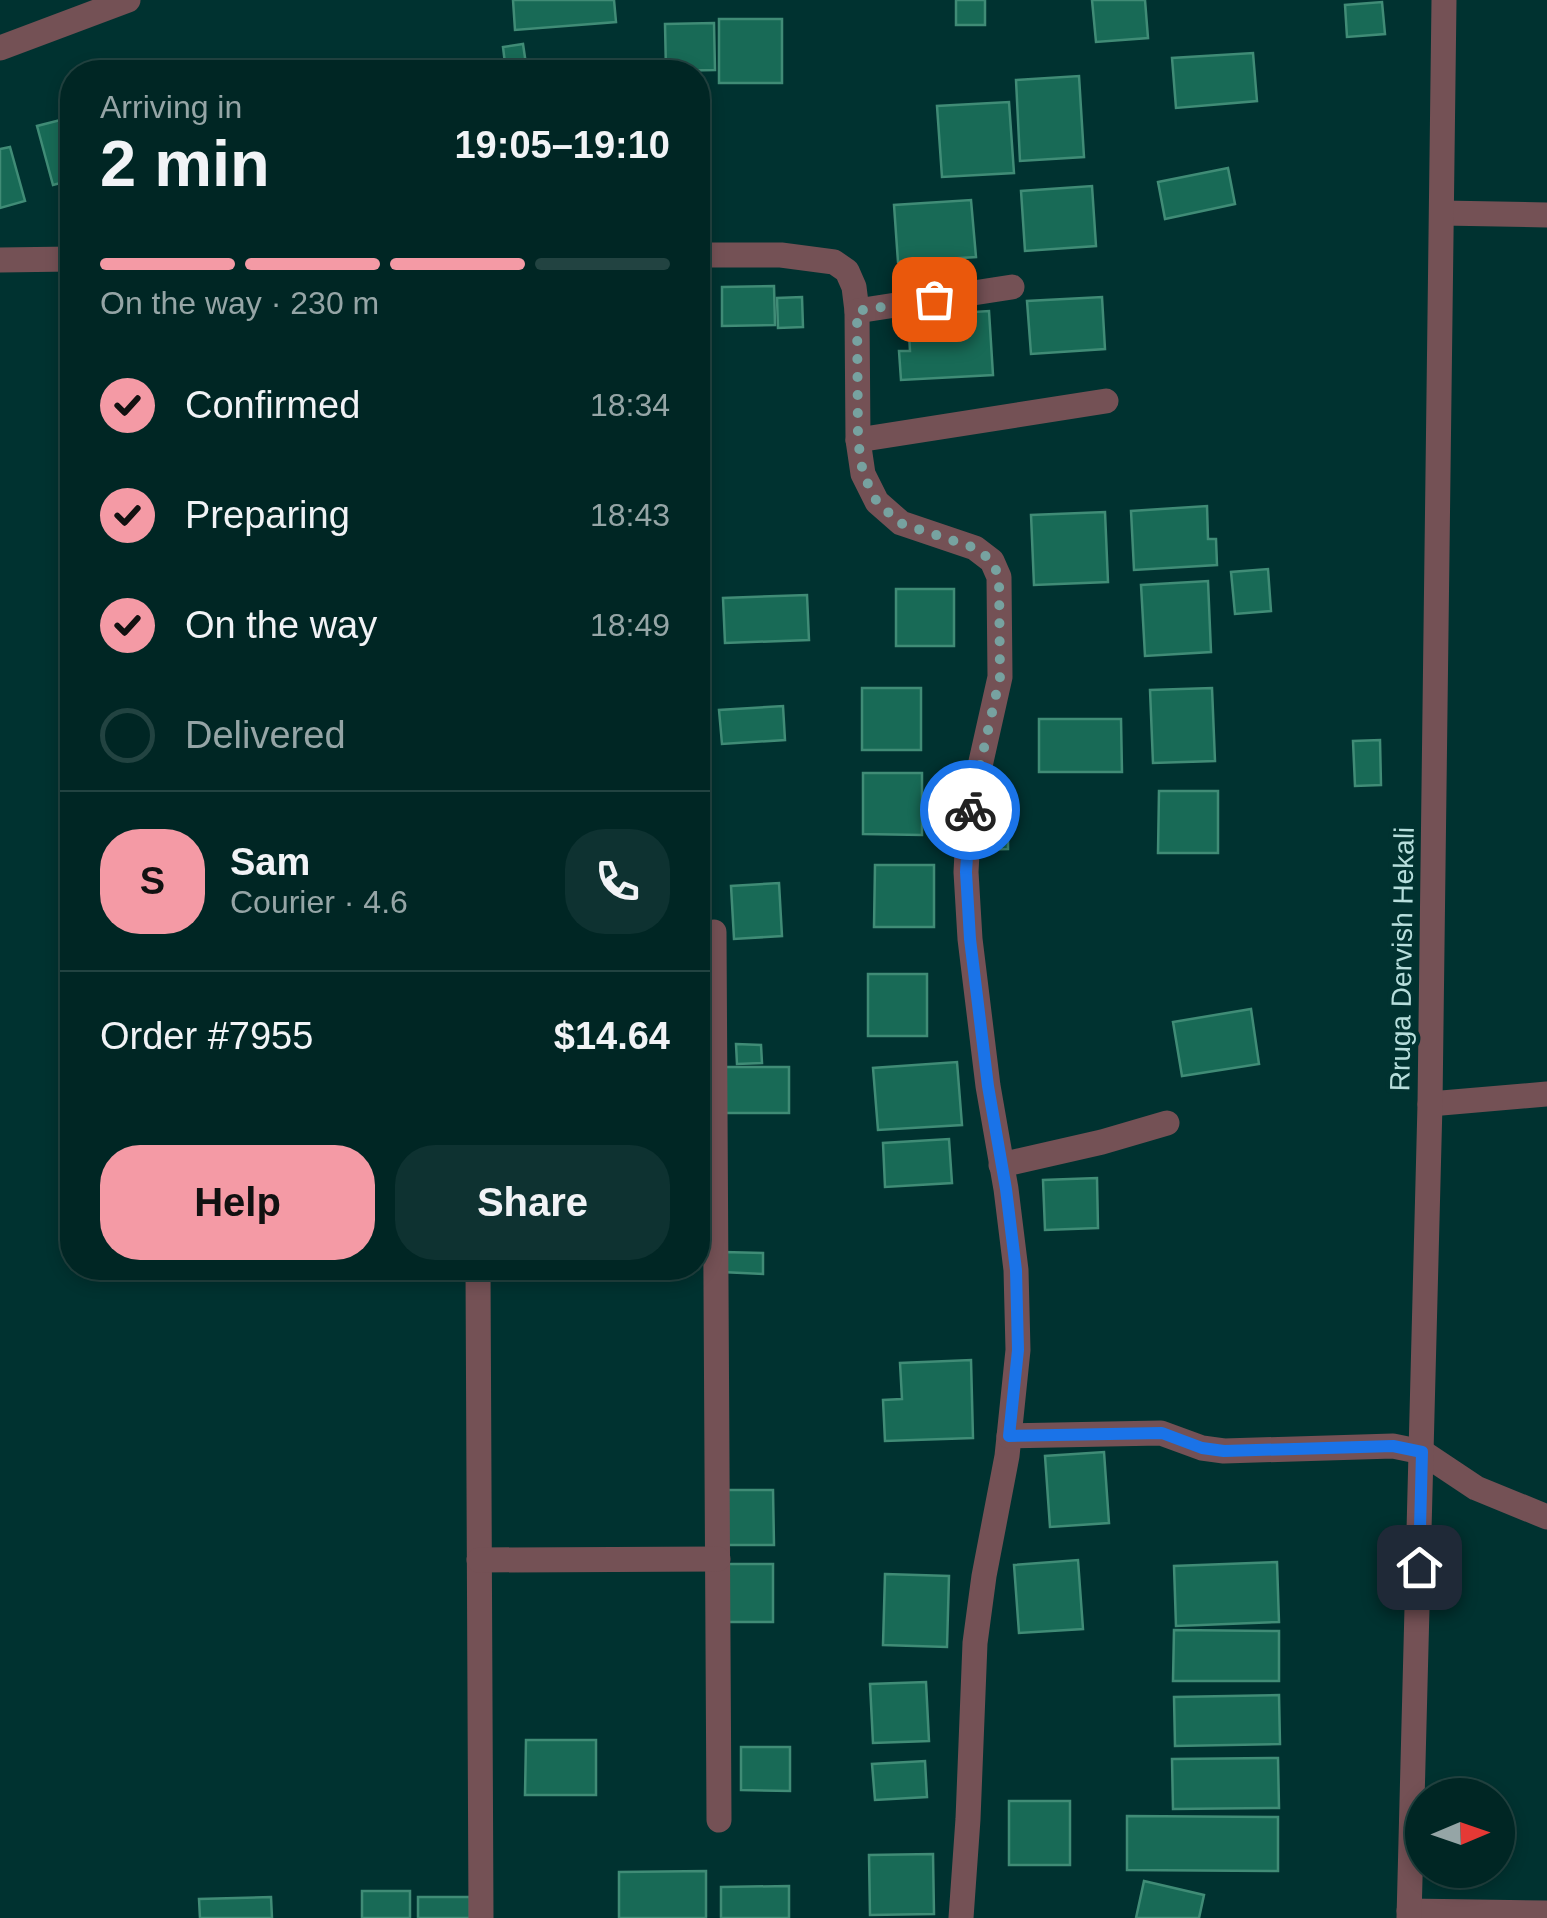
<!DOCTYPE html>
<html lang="en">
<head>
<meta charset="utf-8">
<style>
	:root { --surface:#002624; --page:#0e3231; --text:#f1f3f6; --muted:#95a5a6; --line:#224341; --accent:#f49aa5 }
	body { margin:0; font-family:Arial,sans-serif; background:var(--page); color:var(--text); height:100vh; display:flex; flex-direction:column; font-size:38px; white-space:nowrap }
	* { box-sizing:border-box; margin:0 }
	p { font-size:32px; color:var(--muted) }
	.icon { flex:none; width:55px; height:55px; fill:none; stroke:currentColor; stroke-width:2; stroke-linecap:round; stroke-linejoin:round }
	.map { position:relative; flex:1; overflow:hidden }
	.sheet { position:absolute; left:60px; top:60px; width:650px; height:1220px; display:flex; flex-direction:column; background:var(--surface); border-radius:40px; box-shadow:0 5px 15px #0003,0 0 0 2px var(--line) }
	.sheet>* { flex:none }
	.needle { width:65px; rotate:88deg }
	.buttons { position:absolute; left:1405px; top:1778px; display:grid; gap:20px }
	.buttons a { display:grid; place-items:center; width:110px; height:110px; border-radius:50%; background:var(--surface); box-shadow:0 5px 15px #0003,0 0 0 2px var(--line); font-size:50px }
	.pin { position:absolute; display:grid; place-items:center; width:85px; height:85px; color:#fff; margin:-42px; border-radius:20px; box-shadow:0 5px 15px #0006 }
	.courier { position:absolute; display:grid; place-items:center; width:100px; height:100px; margin:-50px; border:8px solid #1a73e8; border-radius:50%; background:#fff; color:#222; box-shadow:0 2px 12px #0007 }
	.head em { font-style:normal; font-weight:700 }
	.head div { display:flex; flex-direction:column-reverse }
	.head { display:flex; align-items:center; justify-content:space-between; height:170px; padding:0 40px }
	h1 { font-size:65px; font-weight:700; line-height:75px }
	.bar { display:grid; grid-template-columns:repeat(4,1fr); gap:15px 10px; align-content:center; height:120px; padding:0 40px }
	.bar i { height:12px; border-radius:8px; background:var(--line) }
	.bar .current { background:var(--accent) }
	.bar p { grid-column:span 4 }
	.line { display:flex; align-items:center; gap:25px; padding:0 40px; border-top:2px solid var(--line) }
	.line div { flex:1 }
	.round { display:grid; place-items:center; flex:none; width:105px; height:105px; border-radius:40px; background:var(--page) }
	ol { padding:0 40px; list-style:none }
	li { display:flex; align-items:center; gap:30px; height:110px }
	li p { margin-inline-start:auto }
	li .icon { padding:10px; border-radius:50%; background:var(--accent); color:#111; stroke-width:4 }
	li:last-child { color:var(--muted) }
	li i { width:55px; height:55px; border:5px solid var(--line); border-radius:50% }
	.cta { display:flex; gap:20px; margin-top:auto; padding:20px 40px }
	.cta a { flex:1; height:115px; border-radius:40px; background:var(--accent); color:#111; font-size:40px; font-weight:700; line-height:115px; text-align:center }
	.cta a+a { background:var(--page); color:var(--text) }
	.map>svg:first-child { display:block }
</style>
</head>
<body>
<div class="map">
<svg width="1547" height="1918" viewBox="0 0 1547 1918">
	<rect width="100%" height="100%" fill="#003230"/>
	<!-- building -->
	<g fill="#186a56" stroke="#408c76" stroke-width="2.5">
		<polygon points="513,0 614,0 616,22 515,30"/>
		<rect x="956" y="0" width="29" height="25"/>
		<polygon points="1092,0 1145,0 1148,38 1096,42"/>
		<polygon points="1382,2 1385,34 1347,37 1345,5"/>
		<rect x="719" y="19" width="63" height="64"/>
		<polygon points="714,23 715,70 666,71 665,24"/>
		<polygon points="523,44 527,71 506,72 503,47"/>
		<polygon points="1253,53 1257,101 1176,108 1172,58"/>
		<polygon points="1079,76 1084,157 1020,161 1016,80"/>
		<polygon points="1009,102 1014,173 942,177 937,106"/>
		<polygon points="72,117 72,180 53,185 37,126"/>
		<polygon points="10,147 25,201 0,208 0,149"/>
		<polygon points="1228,168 1235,204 1165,219 1158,182"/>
		<polygon points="1092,186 1096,246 1025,251 1021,191"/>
		<polygon points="971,200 976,257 898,262 894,205"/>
		<polygon points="774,286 775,325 722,326 722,287"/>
		<polygon points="802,297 803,327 778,328 777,298"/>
		<polygon points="1102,297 1105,349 1031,354 1027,301"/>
		<polygon points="989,311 993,375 901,380 899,351 910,351 908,316"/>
		<polygon points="1207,506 1208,539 1216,539 1217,565 1134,570 1131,511"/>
		<polygon points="1105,512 1108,582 1034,585 1031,515"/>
		<polygon points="1268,569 1271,611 1235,614 1231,572"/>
		<polygon points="1208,581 1211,652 1145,656 1141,585"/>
		<rect x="896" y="589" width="58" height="57"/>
		<polygon points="807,595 809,640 725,643 723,598"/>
		<rect x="862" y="688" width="59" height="62"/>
		<polygon points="1212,688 1215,761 1153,763 1150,690"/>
		<polygon points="783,706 785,740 722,744 719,710"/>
		<polygon points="1039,719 1121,719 1122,772 1039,772"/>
		<polygon points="1380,740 1381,785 1355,786 1353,741"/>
		<polygon points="863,773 922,773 922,835 863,834"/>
		<polygon points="1159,791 1218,791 1218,853 1158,853"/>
		<polygon points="976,823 1008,823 1008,849 976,850"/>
		<polygon points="875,865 934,865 934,927 874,927"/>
		<polygon points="779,883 782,936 734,939 731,886"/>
		<rect x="868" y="974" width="59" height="62"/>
		<polygon points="1251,1009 1259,1064 1182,1076 1173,1022"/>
		<polygon points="736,1044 761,1045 762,1063 737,1064"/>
		<polygon points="957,1062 962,1125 878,1130 873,1068"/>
		<polygon points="723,1067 789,1067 789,1113 725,1113"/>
		<polygon points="949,1139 952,1183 885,1187 883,1143"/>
		<polygon points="1097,1178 1098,1228 1045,1230 1043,1180"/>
		<polygon points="723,1252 763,1253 763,1274 722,1272"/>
		<polygon points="971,1360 973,1438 885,1441 883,1400 902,1399 900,1363"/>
		<polygon points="1104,1452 1109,1523 1050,1527 1045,1456"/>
		<polygon points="722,1490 773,1490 774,1545 722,1545"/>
		<polygon points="1078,1560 1083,1629 1019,1633 1014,1565"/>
		<polygon points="1277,1562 1279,1622 1176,1626 1174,1566"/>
		<rect x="723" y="1564" width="50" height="58"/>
		<polygon points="885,1574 949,1576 947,1647 883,1645"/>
		<polygon points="1174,1630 1279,1631 1279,1681 1173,1681"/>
		<polygon points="926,1682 929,1741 873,1743 870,1684"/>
		<polygon points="1279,1695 1280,1744 1175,1746 1174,1697"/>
		<polygon points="526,1740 596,1740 596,1795 525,1795"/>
		<polygon points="741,1747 790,1747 790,1791 741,1790"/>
		<polygon points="1278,1758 1279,1808 1173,1809 1172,1759"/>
		<polygon points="925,1761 927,1797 875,1800 872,1764"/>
		<rect x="1009" y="1801" width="61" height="64"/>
		<polygon points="1127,1816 1278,1817 1278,1871 1127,1870"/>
		<polygon points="933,1854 934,1914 870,1915 869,1855"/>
		<polygon points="706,1871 706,1918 619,1918 619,1872"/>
		<polygon points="1144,1881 1204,1895 1199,1918 1136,1918"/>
		<polygon points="789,1886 789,1918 721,1918 721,1887"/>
		<rect x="362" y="1891" width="48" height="27"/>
		<polygon points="271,1897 272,1918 200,1918 199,1899"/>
		<rect x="418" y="1897" width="52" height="21"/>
	</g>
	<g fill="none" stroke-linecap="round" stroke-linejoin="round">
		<!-- minor -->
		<g stroke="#745155" stroke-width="25">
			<polyline points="0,48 128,0"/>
			<polyline points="1442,213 1547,215"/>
			<polyline points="698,255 781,255 834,262 847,271 854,287 857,311 858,440 863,474 877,502 901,523 975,548 992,561 999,577 1000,677 969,815 966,872 970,939 988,1086 1006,1189 1016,1270 1018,1350 1007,1456 984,1576 975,1643 968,1819 961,1918"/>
			<polyline points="0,260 72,259"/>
			<polyline points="857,311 1012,287"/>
			<polyline points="858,440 1106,401"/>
			<polyline points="714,932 719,1820"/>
			<polyline points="1430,1104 1547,1094"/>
			<polyline points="1001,1165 1102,1142 1167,1123"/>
			<polyline points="478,1268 481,1918"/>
			<polyline points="1009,1436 1161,1433 1202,1448 1224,1451 1393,1446 1422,1452 1476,1488 1547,1517"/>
			<polyline points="479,1560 718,1559"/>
			<polyline points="1409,1911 1547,1913"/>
			<polyline points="1409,1918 1430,1104 1444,0"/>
		</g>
	</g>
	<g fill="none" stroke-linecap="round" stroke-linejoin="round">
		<!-- done -->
		<polyline stroke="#77a2a0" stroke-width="10" stroke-dasharray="0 18" points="934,299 857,311 858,440 863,474 877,502 900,523 975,548 992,561 999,577 1000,677 970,810"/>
		<!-- route -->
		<polyline stroke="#1a73e8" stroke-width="12" points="970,810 966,872 970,939 988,1086 1006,1189 1016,1270 1018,1350 1009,1436 1162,1433 1202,1448 1224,1451 1393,1446 1422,1452 1419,1567"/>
	</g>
	<g text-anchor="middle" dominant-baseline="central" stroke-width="9" stroke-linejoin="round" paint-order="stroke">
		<!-- street labels -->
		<g font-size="28" fill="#b7dedc" stroke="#003230">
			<text transform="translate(1402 959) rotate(-89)">Rruga Dervish Hekali</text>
		</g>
	</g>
</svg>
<div class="buttons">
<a><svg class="needle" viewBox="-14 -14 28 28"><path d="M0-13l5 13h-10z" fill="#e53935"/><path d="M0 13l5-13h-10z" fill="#95a5a6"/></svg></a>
</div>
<div class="pin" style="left:934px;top:299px;background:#ea580c"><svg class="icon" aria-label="bag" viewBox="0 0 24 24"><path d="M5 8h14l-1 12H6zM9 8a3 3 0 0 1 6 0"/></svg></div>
<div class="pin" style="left:1419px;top:1567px;background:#1f2937"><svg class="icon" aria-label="home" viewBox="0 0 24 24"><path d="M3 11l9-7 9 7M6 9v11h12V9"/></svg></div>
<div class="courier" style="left:970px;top:810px"><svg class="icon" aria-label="bike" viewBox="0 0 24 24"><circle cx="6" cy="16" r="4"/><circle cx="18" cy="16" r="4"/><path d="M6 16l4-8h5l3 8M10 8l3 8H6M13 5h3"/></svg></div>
<section class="sheet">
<div class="head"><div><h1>2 min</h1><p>Arriving in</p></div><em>19:05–19:10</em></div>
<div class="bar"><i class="current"></i><i class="current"></i><i class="current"></i><i></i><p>On the way · 230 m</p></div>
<ol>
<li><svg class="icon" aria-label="check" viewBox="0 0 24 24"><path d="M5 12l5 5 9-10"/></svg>Confirmed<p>18:34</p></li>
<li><svg class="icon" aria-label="check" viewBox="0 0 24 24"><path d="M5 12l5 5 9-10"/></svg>Preparing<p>18:43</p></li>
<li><svg class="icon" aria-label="check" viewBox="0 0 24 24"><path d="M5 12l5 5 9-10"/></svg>On the way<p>18:49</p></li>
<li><i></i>Delivered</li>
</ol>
<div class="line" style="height:180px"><b class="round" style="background:var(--accent);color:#111">S</b><div><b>Sam</b><p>Courier · 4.6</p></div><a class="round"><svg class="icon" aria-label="phone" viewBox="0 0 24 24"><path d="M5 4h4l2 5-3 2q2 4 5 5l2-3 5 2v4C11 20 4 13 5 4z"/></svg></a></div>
<div class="line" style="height:130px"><div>Order #7955</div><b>$14.64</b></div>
<div class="cta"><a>Help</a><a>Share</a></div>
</section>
</div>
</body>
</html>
